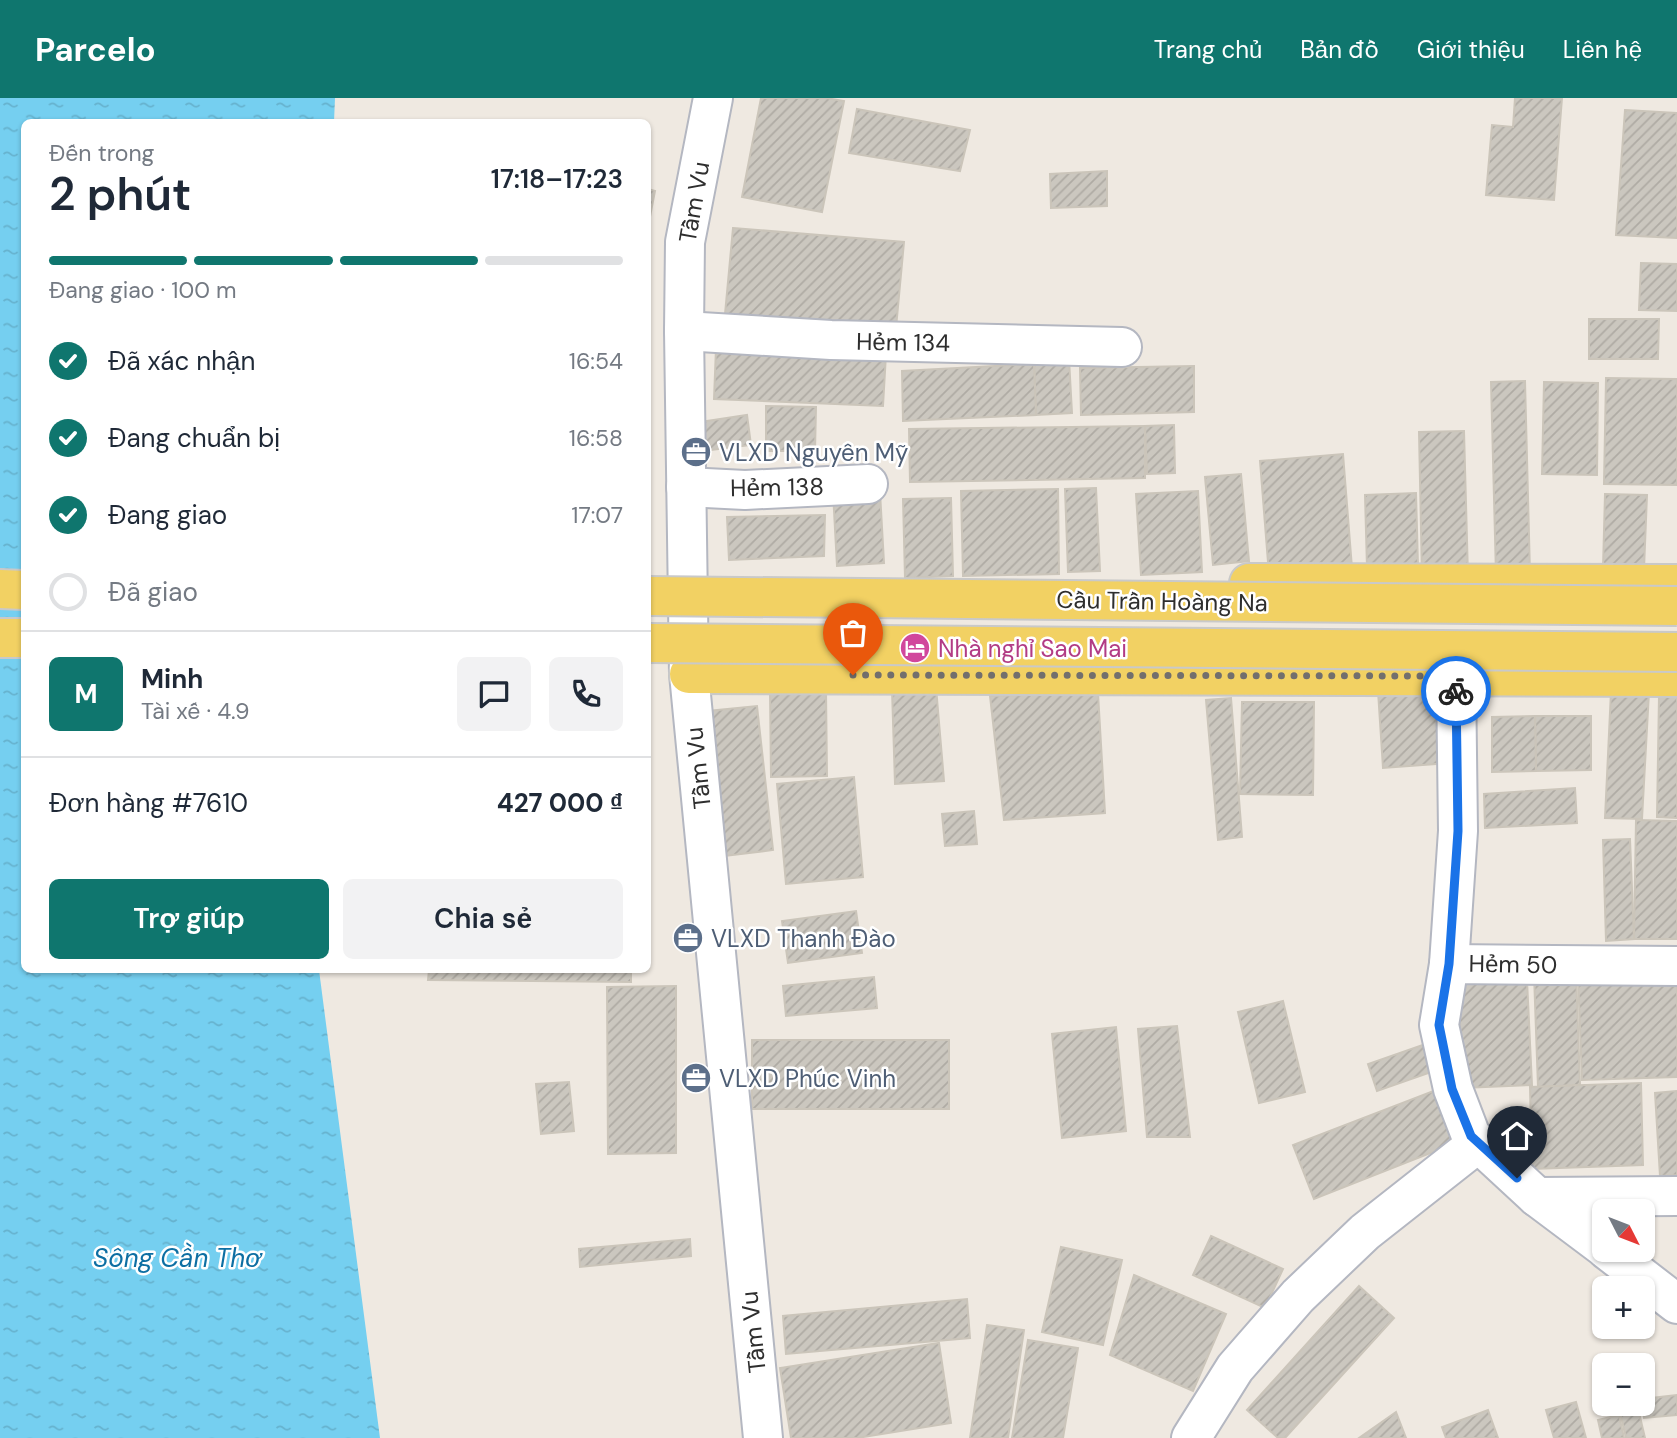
<!DOCTYPE html>
<html lang="vi">
<head>
<meta charset="utf-8">
<style>
	:root { --surface:#fff; --page:#f2f2f3; --text:#1f2937; --muted:#747a83; --line:#e0e1e3; --accent:#0f766e }
	body { margin:0; font-family:"DM Sans",sans-serif; background:var(--page); color:var(--text); height:100vh; display:flex; flex-direction:column; font-size:26px; white-space:nowrap }
	* { box-sizing:border-box; margin:0 }
	p { font-size:23px; color:var(--muted) }
	.icon { flex:none; width:38px; height:38px; fill:none; stroke:currentColor; stroke-width:2; stroke-linecap:round; stroke-linejoin:round }
	.map { position:relative; flex:1; overflow:hidden }
	.sheet { position:absolute; left:21px; top:21px; width:630px; height:854px; display:flex; flex-direction:column; background:var(--surface); border-radius:10px; box-shadow:0 2px 5px #0004 }
	.sheet>* { flex:none }
	.needle { width:46px; rotate:132deg }
	.tools { position:absolute; left:1592px; top:1101px; display:grid; gap:14px }
	.tools a { display:grid; place-items:center; width:63px; height:63px; border-radius:10px; background:var(--surface); box-shadow:0 2px 5px #0004; font-size:35px }
	.pin { position:absolute; display:grid; place-items:center; width:60px; height:60px; color:#fff; margin:-72px -30px; border-radius:50% 50% 50% 0; rotate:-45deg; box-shadow:0 0 7px #0007 }
	.pin .icon { rotate:45deg }
	.courier { position:absolute; display:grid; place-items:center; width:70px; height:70px; margin:-35px; border:5px solid #1a73e8; border-radius:50%; background:#fff; color:#222; box-shadow:0 2px 9px #0007 }
	.headline em { font-style:normal; font-weight:600 }
	.headline div { display:flex; flex-direction:column-reverse }
	.headline { display:flex; align-items:center; justify-content:space-between; height:119px; padding:0 28px }
	h1 { font-size:46px; font-weight:600; line-height:52px }
	.bar { display:grid; grid-template-columns:repeat(4,1fr); gap:10px 7px; align-content:center; height:84px; padding:0 28px }
	.bar i { height:9px; border-radius:5px; background:var(--line) }
	.bar .selected { background:var(--accent) }
	.bar p { grid-column:span 4 }
	.line { display:flex; align-items:center; gap:18px; padding:0 28px; border-top:2px solid var(--line) }
	.line div { flex:1 }
	.round { display:grid; place-items:center; flex:none; width:74px; height:74px; border-radius:10px; background:var(--page) }
	ol { padding:0 28px; list-style:none }
	li { display:flex; align-items:center; gap:21px; height:77px }
	li p { margin-inline-start:auto }
	li .icon { padding:7px; border-radius:50%; background:var(--accent); color:#fff; stroke-width:4 }
	li:last-child { color:var(--muted) }
	li i { width:38px; height:38px; border:4px solid var(--line); border-radius:50% }
	.button { display:flex; gap:14px; margin-top:auto; padding:14px 28px }
	.button a { flex:1; height:80px; border-radius:10px; background:var(--accent); color:#fff; font-size:28px; font-weight:600; line-height:80px; text-align:center }
	.button a+a { background:var(--page); color:var(--text) }
	header { display:flex; align-items:center; gap:42px; box-sizing:border-box; height:98px; padding:0 35px; background:var(--accent); color:#fff }
	header strong { font-size:33px }
	nav { display:flex; gap:38px; margin-inline-start:auto; font-size:24px }
	.map>svg:first-child { display:block }
</style>
</head>
<body>
<header>
<strong>Parcelo</strong>
<nav><a>Trang chủ</a><a>Bản đồ</a><a>Giới thiệu</a><a>Liên hệ</a></nav>
</header>
<div class="map">
<svg width="1677" height="1340" viewBox="0 0 1677 1340">
	<defs>
		<pattern id="water-ripples" width="26" height="14" patternUnits="userSpaceOnUse" patternTransform="scale(1.75)"><rect width="26" height="14" fill="#75cff0"/><path d="M2 4q2-2 4 0t4 0M15 11q2-2 4 0t4 0" fill="none" stroke="#66b2ce"/></pattern>
		<pattern id="building-hatch" width="6" height="6" patternUnits="userSpaceOnUse" patternTransform="scale(1.75)"><rect width="6" height="6" fill="#cbc7bf"/><path d="M-1 1l2-2M0 6l6-6M5 7l2-2" fill="none" stroke="#afaba4"/></pattern>
	</defs>
	<rect width="100%" height="100%" fill="#efe9e1"/>
	<!-- water -->
	<polygon fill="url(#water-ripples)" points="0,0 335,0 334,24 24,24 24,872 319,872 380,1340 0,1340"/>
	<!-- building -->
	<g fill="url(#building-hatch)" stroke="#cbc5ba" stroke-width="2">
		<polygon points="761,0 826,0 844,3 822,114 742,99"/>
		<polygon points="1515,0 1562,0 1554,102 1486,97 1492,27 1513,29"/>
		<polygon points="857,11 970,32 960,73 849,55"/>
		<polygon points="1625,12 1677,15 1677,140 1616,137"/>
		<polygon points="1107,73 1107,108 1051,110 1050,76"/>
		<polygon points="648,91 655,93 648,129"/>
		<polygon points="733,130 904,144 896,230 725,216"/>
		<polygon points="1641,165 1677,166 1677,213 1639,212"/>
		<polygon points="1589,221 1659,221 1658,261 1589,261"/>
		<polygon points="716,250 886,256 883,308 714,301"/>
		<polygon points="1069,261 1072,315 1036,317 1034,262"/>
		<polygon points="1034,266 1036,317 903,323 902,273"/>
		<polygon points="1194,268 1194,314 1081,317 1080,270"/>
		<polygon points="1606,280 1677,281 1677,387 1604,386"/>
		<polygon points="1525,283 1530,476 1496,477 1491,284"/>
		<polygon points="1544,284 1598,285 1597,377 1542,376"/>
		<polygon points="766,308 816,309 815,353 766,353"/>
		<polygon points="747,317 751,347 696,354 693,325"/>
		<polygon points="1174,327 1175,375 1147,376 1145,328"/>
		<polygon points="1145,328 1145,380 910,384 909,331"/>
		<polygon points="1464,333 1468,478 1422,480 1419,334"/>
		<polygon points="1343,356 1352,470 1269,477 1260,363"/>
		<polygon points="1241,376 1249,463 1213,467 1205,379"/>
		<polygon points="1096,390 1100,473 1068,474 1065,391"/>
		<polygon points="1058,391 1059,476 963,478 961,393"/>
		<polygon points="1198,393 1202,474 1141,477 1136,396"/>
		<polygon points="833,394 880,394 884,465 837,468"/>
		<polygon points="1416,395 1418,468 1367,470 1365,397"/>
		<polygon points="1605,396 1647,397 1644,471 1603,470"/>
		<polygon points="951,400 953,478 905,480 903,401"/>
		<polygon points="825,417 824,458 729,462 727,419"/>
		<polygon points="1444,588 1449,665 1383,670 1378,593"/>
		<polygon points="936,589 944,683 895,686 892,592"/>
		<polygon points="826,593 827,678 771,679 770,594"/>
		<polygon points="1611,593 1649,594 1642,721 1605,720"/>
		<polygon points="1098,595 1105,715 1004,722 990,598"/>
		<polygon points="1659,598 1677,598 1677,720 1657,719"/>
		<polygon points="1231,600 1242,739 1218,742 1206,602"/>
		<polygon points="1242,604 1314,604 1313,697 1240,696"/>
		<polygon points="757,608 773,752 725,758 708,613"/>
		<polygon points="1535,618 1591,618 1591,672 1536,673"/>
		<polygon points="1535,618 1536,673 1492,674 1492,619"/>
		<polygon points="854,679 863,779 786,786 777,686"/>
		<polygon points="1575,690 1577,725 1485,730 1484,696"/>
		<polygon points="974,713 977,746 945,748 942,716"/>
		<polygon points="1636,722 1677,723 1677,841 1634,841"/>
		<polygon points="1630,741 1634,841 1606,843 1603,742"/>
		<polygon points="856,813 862,855 788,865 782,823"/>
		<polygon points="429,872 631,872 631,884 428,882"/>
		<polygon points="1576,874 1580,987 1538,989 1534,876"/>
		<polygon points="1578,878 1677,878 1677,979 1582,982"/>
		<polygon points="874,879 877,910 786,918 783,888"/>
		<polygon points="1527,882 1532,987 1463,990 1458,886"/>
		<polygon points="676,888 676,1055 608,1056 607,889"/>
		<polygon points="1283,903 1305,994 1259,1005 1238,914"/>
		<polygon points="1177,928 1190,1039 1147,1039 1138,931"/>
		<polygon points="1116,929 1126,1033 1062,1040 1052,936"/>
		<rect x="752" y="942" width="197" height="69"/>
		<polygon points="1434,943 1443,970 1377,993 1368,966"/>
		<polygon points="569,984 574,1033 541,1036 536,986"/>
		<polygon points="1641,985 1643,1067 1532,1071 1530,989"/>
		<polygon points="1436,992 1456,1045 1314,1101 1293,1047"/>
		<polygon points="1677,993 1677,1077 1660,1078 1655,995"/>
		<polygon points="1643,1118 1653,1118 1651,1164 1634,1152 1643,1152"/>
		<polygon points="1211,1138 1283,1171 1265,1210 1193,1177"/>
		<polygon points="690,1141 691,1158 580,1169 579,1151"/>
		<polygon points="1061,1149 1122,1162 1103,1247 1042,1234"/>
		<polygon points="1134,1177 1226,1216 1193,1293 1110,1257"/>
		<polygon points="1359,1188 1394,1220 1285,1340 1278,1340 1247,1312"/>
		<polygon points="967,1201 970,1240 786,1256 783,1218"/>
		<polygon points="987,1227 1024,1232 1008,1340 970,1340"/>
		<polygon points="1028,1242 1078,1250 1063,1340 1012,1340"/>
		<polygon points="939,1245 951,1325 857,1340 791,1340 780,1270"/>
		<polygon points="1677,1297 1677,1317 1644,1320 1643,1301"/>
		<polygon points="1576,1304 1586,1340 1554,1340 1546,1312"/>
		<polygon points="1618,1306 1637,1306 1645,1340 1626,1340"/>
		<polygon points="1488,1312 1498,1340 1446,1340 1442,1329"/>
		<polygon points="1396,1314 1406,1340 1359,1340"/>
		<polygon points="1619,1317 1624,1340 1602,1340 1598,1322"/>
	</g>
	<g fill="none" stroke-linecap="round" stroke-linejoin="round">
		<!-- minor casing -->
		<g stroke="#b4b7c1" stroke-width="42">
			<g id="minor">
				<polyline points="713,0 685,144 684,233 689,576 763,1340"/>
				<polyline points="684,233 831,242 1122,249"/>
				<polyline points="686,389 745,392 868,386"/>
				<polyline points="1449,866 1458,733 1456,578"/>
				<polyline points="1537,1099 1677,1098"/>
				<polyline points="1605,1150 1537,1099 1471,1038 1453,991 1439,927 1449,866 1677,868"/>
				<polyline points="1607,1152 1677,1206"/>
				<polyline points="1191,1340 1235,1270 1298,1198 1365,1134 1478,1045"/>
			</g>
		</g>
		<!-- major casing -->
		<g stroke="#c9c9c9" stroke-width="42">
			<g id="major">
				<polyline points="1249,485 1677,486"/>
				<polyline points="0,491 24,492"/>
				<polyline points="0,540 24,540"/>
				<polyline points="689,576 1677,579"/>
			</g>
		</g>
		<!-- minor -->
		<use href="#minor" stroke="#fff" stroke-width="38"/>
		<!-- major -->
		<use href="#major" stroke="#f2d163" stroke-width="38"/>
		<!-- major-bridge casing -->
		<g stroke="#c9c9c9" stroke-width="42" stroke-linecap="butt">
			<g id="major-bridge">
				<polyline points="648,498 1677,508"/>
				<polyline points="648,545 1677,554"/>
			</g>
		</g>
		<!-- major-bridge -->
		<use href="#major-bridge" stroke="#f2d163" stroke-width="38"/>
	</g>
	<g fill="none" stroke-linecap="round" stroke-linejoin="round">
		<!-- done -->
		<polyline stroke="#726f6d" stroke-width="7" stroke-dasharray="0 12.6" points="853,577 1456,578 1456,593"/>
		<!-- route -->
		<polyline stroke="#1a73e8" stroke-width="9" points="1456,593 1458,733 1449,866 1439,927 1452,991 1471,1038 1517,1080"/>
	</g>
	<!-- icons -->
	<defs>
		<g id="office-disc" transform="scale(1.575)"><circle r="9.5" fill="#5c6f8a" stroke="#fff"/><path d="M-6-3h4V-5.5h4V-3h4V5H-6ZM-1-4.5V-3h2v-1.5ZM-6 0V1H6V0Z" fill="#fff"/></g>
		<g id="hotel-disc" transform="scale(1.575)"><circle r="9.5" fill="#d1479c" stroke="#fff"/><path d="M-6-4.5h1.5V1H6V5H4.5V3h-9V5H-6ZM-4 0a1.8 1.8 0 1 1 3.6 0ZM.5 0V-2.5h3Q6-2.5 6 0Z" fill="#fff"/></g>
	</defs>
	<g fill-rule="evenodd">
		<use href="#office-disc" x="696" y="354"/>
		<use href="#hotel-disc" x="915" y="550"/>
		<use href="#office-disc" x="688" y="840"/>
		<use href="#office-disc" x="696" y="980"/>
	</g>
	<g text-anchor="middle" dominant-baseline="central" stroke-width="5" stroke-linejoin="round" paint-order="stroke">
		<!-- street labels -->
		<g font-size="24" fill="#2e2e2e" stroke="#fff">
			<text transform="translate(694 104) rotate(-80)">Tầm Vu</text>
			<text transform="translate(903 244) rotate(1)">Hẻm 134</text>
			<text transform="translate(777 389) rotate(-1)">Hẻm 138</text>
			<text transform="translate(1162 503) rotate(1)">Cầu Trần Hoàng Na</text>
			<text transform="translate(698 670) rotate(-96)">Tầm Vu</text>
			<text transform="translate(1513 866) rotate(1)">Hẻm 50</text>
			<text transform="translate(753 1234) rotate(-96)">Tầm Vu</text>
		</g>
		<!-- service labels -->
		<g font-size="24" fill="#4e5e75" stroke="#fff" text-anchor="start">
			<text x="719" y="354">VLXD Nguyên Mỹ</text>
			<text x="711" y="840">VLXD Thanh Đào</text>
			<text x="719" y="980">VLXD Phúc Vinh</text>
		</g>
		<!-- hotel labels -->
		<g font-size="24" fill="#b23c85" stroke="#fff" text-anchor="start">
			<text x="938" y="550">Nhà nghỉ Sao Mai</text>
		</g>
		<!-- water labels -->
		<g font-size="26" font-style="italic" fill="#0d6fa3" stroke="#fff">
			<text x="177" y="1160">Sông Cần Thơ</text>
		</g>
	</g>
</svg>
<div class="tools">
<a><svg class="needle" viewBox="-14 -14 28 28"><path d="M0-13l5 13h-10z" fill="#e53935"/><path d="M0 13l5-13h-10z" fill="#747a83"/></svg></a>
<a>+</a>
<a>−</a>
</div>
<div class="pin" style="left:853px;top:577px;background:#ea580c"><svg class="icon" aria-label="bag" viewBox="0 0 24 24"><path d="M5 8h14l-1 12H6zM9 8a3 3 0 0 1 6 0"/></svg></div>
<div class="pin" style="left:1517px;top:1080px;background:#1f2937"><svg class="icon" aria-label="home" viewBox="0 0 24 24"><path d="M3 11l9-7 9 7M6 9v11h12V9"/></svg></div>
<div class="courier" style="left:1456px;top:593px"><svg class="icon" aria-label="bike" viewBox="0 0 24 24"><circle cx="6" cy="16" r="4"/><circle cx="18" cy="16" r="4"/><path d="M6 16l4-8h5l3 8M10 8l3 8H6M13 5h3"/></svg></div>
<section class="sheet">
<div class="headline"><div><h1>2 phút</h1><p>Đến trong</p></div><em>17:18–17:23</em></div>
<div class="bar"><i class="selected"></i><i class="selected"></i><i class="selected"></i><i></i><p>Đang giao · 100 m</p></div>
<ol>
<li><svg class="icon" aria-label="check" viewBox="0 0 24 24"><path d="M5 12l5 5 9-10"/></svg>Đã xác nhận<p>16:54</p></li>
<li><svg class="icon" aria-label="check" viewBox="0 0 24 24"><path d="M5 12l5 5 9-10"/></svg>Đang chuẩn bị<p>16:58</p></li>
<li><svg class="icon" aria-label="check" viewBox="0 0 24 24"><path d="M5 12l5 5 9-10"/></svg>Đang giao<p>17:07</p></li>
<li><i></i>Đã giao</li>
</ol>
<div class="line" style="height:126px"><b class="round" style="background:var(--accent);color:#fff">M</b><div><b>Minh</b><p>Tài xế · 4.9</p></div><a class="round"><svg class="icon" aria-label="chat" viewBox="0 0 24 24"><path d="M4 5h16v11H9l-5 4z"/></svg></a><a class="round"><svg class="icon" aria-label="phone" viewBox="0 0 24 24"><path d="M5 4h4l2 5-3 2q2 4 5 5l2-3 5 2v4C11 20 4 13 5 4z"/></svg></a></div>
<div class="line" style="height:91px"><div>Đơn hàng #7610</div><b>427 000 ₫</b></div>
<div class="button"><a>Trợ giúp</a><a>Chia sẻ</a></div>
</section>
</div>
</body>
</html>
